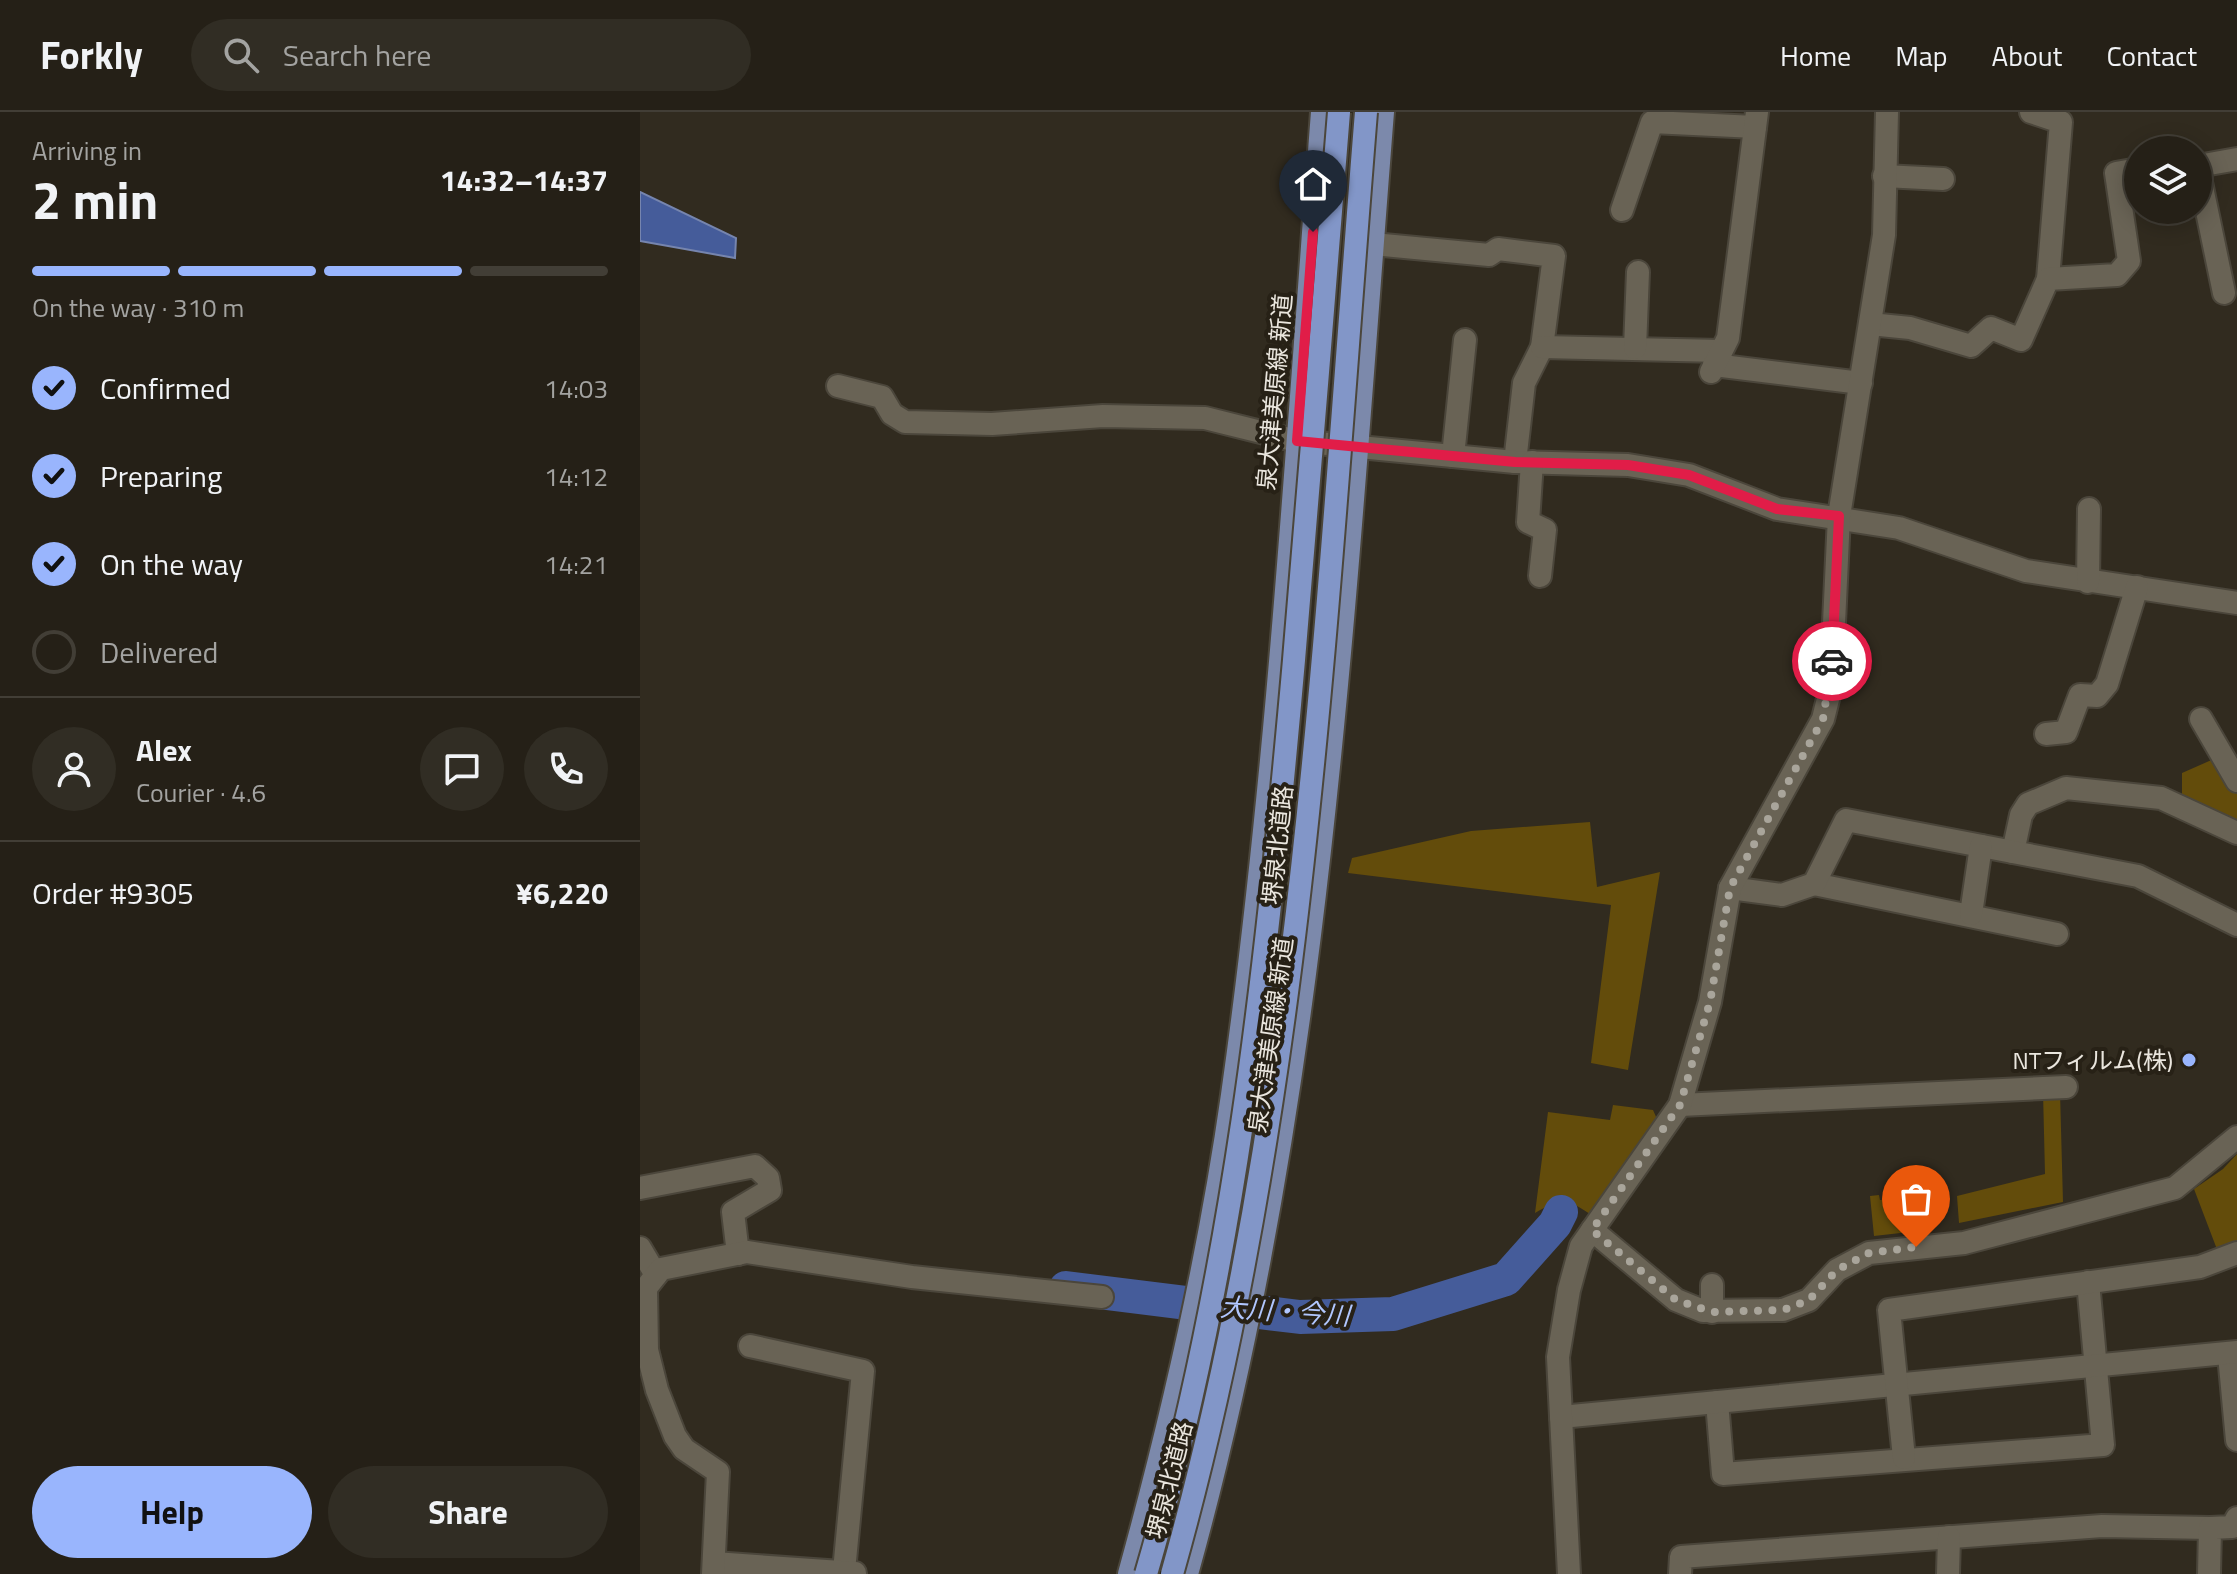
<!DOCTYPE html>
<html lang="en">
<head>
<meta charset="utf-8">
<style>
	:root { --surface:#252017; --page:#312d24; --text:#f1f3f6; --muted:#a3a3a1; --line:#423e36; --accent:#99b5fd }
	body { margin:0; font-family:"Titillium Web","Noto Sans JP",sans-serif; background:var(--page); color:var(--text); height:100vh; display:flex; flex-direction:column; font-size:30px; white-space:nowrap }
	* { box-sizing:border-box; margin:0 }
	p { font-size:26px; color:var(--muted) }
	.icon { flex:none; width:44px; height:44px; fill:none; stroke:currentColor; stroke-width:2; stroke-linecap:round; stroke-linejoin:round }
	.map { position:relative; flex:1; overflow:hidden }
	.side { display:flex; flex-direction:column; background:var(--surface); width:640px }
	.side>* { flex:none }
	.fabs { position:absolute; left:1484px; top:24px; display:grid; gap:16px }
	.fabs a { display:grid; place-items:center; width:88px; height:88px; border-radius:50%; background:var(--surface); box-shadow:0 4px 20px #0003,0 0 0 2px var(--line); font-size:40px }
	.pin { position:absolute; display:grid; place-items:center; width:68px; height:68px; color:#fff; margin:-82px -34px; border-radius:50% 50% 50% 0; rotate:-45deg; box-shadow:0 0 8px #0007 }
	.pin .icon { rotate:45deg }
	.courier { position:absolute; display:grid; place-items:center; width:80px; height:80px; margin:-40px; border:6px solid #e11d48; border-radius:50%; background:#fff; color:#222; box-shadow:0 2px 10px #0007 }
	.overview em { font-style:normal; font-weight:700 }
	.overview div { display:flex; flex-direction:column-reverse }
	.overview { display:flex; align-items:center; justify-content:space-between; height:136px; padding:0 32px }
	h1 { font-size:52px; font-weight:700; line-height:60px }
	.bar { display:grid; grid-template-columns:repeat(4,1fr); gap:12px 8px; align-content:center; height:96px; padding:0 32px }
	.bar i { height:10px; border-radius:6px; background:var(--line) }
	.bar .selected { background:var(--accent) }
	.bar p { grid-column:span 4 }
	.line { display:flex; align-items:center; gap:20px; padding:0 32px; border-top:2px solid var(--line) }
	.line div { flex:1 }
	.round { display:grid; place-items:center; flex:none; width:84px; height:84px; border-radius:42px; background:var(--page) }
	ol { padding:0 32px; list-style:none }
	li { display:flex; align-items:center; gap:24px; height:88px }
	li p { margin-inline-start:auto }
	li .icon { padding:8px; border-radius:50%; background:var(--accent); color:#111; stroke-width:4 }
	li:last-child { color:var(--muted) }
	li i { width:44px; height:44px; border:4px solid var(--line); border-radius:50% }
	.primary-button { display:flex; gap:16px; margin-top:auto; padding:16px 32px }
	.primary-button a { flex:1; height:92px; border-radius:48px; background:var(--accent); color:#111; font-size:32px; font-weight:700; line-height:92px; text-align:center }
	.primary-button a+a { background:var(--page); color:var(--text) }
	header { display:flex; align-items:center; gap:48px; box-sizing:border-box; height:112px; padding:0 40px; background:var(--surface); border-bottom:2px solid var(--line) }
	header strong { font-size:38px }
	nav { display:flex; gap:44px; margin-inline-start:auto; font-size:28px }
	.search { width:560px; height:72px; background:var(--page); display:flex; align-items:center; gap:20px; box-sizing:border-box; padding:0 28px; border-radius:44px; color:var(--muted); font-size:30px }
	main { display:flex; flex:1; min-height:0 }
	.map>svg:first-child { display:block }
</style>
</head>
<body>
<header>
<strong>Forkly</strong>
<div class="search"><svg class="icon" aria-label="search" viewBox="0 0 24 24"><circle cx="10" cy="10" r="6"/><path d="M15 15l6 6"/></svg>Search here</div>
<nav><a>Home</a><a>Map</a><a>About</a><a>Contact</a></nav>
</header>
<main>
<section class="side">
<div class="overview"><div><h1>2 min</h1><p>Arriving in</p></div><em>14:32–14:37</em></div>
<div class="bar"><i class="selected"></i><i class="selected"></i><i class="selected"></i><i></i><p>On the way · 310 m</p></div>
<ol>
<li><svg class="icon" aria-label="check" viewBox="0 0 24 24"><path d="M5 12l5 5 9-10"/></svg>Confirmed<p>14:03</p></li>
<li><svg class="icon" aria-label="check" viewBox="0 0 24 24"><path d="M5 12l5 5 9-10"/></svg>Preparing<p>14:12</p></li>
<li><svg class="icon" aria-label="check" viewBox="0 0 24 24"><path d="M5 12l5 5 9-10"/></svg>On the way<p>14:21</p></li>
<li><i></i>Delivered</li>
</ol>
<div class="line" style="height:144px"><a class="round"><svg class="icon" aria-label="person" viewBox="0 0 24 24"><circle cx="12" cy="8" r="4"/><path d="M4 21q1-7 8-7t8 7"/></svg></a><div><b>Alex</b><p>Courier · 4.6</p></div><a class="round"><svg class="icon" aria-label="chat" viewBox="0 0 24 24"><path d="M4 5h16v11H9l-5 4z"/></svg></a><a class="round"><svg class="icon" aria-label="phone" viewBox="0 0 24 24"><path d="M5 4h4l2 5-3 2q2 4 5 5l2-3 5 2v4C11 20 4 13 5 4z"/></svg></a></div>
<div class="line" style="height:104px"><div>Order #9305</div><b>¥6,220</b></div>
<div class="primary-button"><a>Help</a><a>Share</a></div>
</section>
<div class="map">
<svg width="1597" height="1462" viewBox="0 0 1597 1462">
	<rect width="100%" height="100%" fill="#312b1f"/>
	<!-- green -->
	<g fill="#634c0b">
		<polygon points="1576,646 1597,680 1597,711 1542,684 1542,661"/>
		<polygon points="950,710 957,775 1020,760 988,958 951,951 971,793 708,761 712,746 831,719"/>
		<polygon points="1403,980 1420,980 1423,1090 1319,1111 1317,1084 1405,1062"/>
		<path d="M973 993 1013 998 1017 1007 950 1102C924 1085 922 1086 895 1101L908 1000 970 1008Z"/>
		<polygon points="1597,1042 1597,1133 1578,1140 1554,1077 1583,1057"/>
		<polygon points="1239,1083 1240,1088 1278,1085 1278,1119 1234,1124 1230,1084"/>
	</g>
	<!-- water -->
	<polygon fill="#455c9a" stroke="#7685ae" stroke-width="2" points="0,80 96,126 95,146 0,129"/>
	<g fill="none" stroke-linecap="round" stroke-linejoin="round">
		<!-- river -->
		<polyline stroke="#455c9a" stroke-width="34" points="426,1176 660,1205 753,1202 866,1167 915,1112 921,1100"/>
		<!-- minor casing -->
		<g stroke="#4b463b" stroke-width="26">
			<g id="minor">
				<polyline points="1391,0 1421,10 1408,167"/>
				<polyline points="1558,54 1597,47"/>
				<polyline points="1558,56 1584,181"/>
				<polyline points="1244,64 1303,67"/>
				<polyline points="982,98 1012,10 1115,15"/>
				<polyline points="733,132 849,143 858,137 914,144 902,235 884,271 875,350"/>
				<polyline points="1230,212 1270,216 1331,234 1351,216 1381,228 1408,167 1477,163 1489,149 1476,61 1498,57"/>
				<polyline points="902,235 1081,239"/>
				<polyline points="995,236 998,160"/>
				<polyline points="1074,253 1221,271"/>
				<polyline points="1071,260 1088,226 1117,0"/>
				<polyline points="198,274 242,285 252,302 265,310 352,312 463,304 565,306 657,329 875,350 988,353 1049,363 1137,397 1259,416 1386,459 1597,491"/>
				<polyline points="813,344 825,228"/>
				<polyline points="892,350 888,410 905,418 900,464"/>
				<polyline points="1448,470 1449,397"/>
				<polyline points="1561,607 1597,669"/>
				<polyline points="1406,622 1426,620 1440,583 1457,584 1467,572 1497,475"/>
				<polyline points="1373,740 1381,703 1388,692 1426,676 1521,686 1597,721"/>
				<polyline points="1174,772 1417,822"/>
				<polyline points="1090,776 1142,783 1174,772 1206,708 1498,764 1597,813"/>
				<polyline points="1331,802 1341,734"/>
				<polyline points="1040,993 1426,975"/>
				<polyline points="0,1076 115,1054 128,1066 130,1078 93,1100 98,1142"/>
				<polyline points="952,1118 1036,1188 1063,1199 1143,1198 1169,1188 1197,1158 1229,1141 1324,1131 1535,1076 1597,1025"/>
				<polyline points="0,1136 16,1163"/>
				<polyline points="1072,1200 1072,1173"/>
				<polyline points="110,1234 223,1259 204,1459"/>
				<polyline points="1589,1243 1597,1328"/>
				<polyline points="1077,1290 1083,1362 1463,1333 1448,1170"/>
				<polyline points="921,1305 1597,1240"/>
				<polyline points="1264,1346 1249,1198 1560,1155 1597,1141"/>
				<polyline points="74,1451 215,1461"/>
				<polyline points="73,1462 78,1360 44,1337 35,1324 17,1278 7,1238 6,1176 21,1157 107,1140 272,1165 462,1185"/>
				<polyline points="929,1462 918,1245 929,1178 941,1134 1040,993 1070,890 1090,776 1183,607 1191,575 1199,404 1244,123 1247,0"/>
				<polyline points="1040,1462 1041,1445 1462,1414 1570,1416"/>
				<polyline points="1308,1462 1309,1425"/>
				<polyline points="1569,1462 1570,1416 1592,1415 1597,1406"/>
			</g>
		</g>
		<!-- primary casing -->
		<g stroke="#4b463b" stroke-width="26">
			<g id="primary">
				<path d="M489 1462C532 1306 569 1144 592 983 638 658 657 328 682 0"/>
				<path d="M547 1462C680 986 704 490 743 0"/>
			</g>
		</g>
		<!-- minor -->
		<use href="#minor" stroke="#696355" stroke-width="22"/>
		<!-- primary -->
		<use href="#primary" stroke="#7c89ab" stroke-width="22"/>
		<!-- trunk-bridge casing -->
		<g stroke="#4b463b" stroke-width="26" stroke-linecap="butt">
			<g id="trunk-bridge">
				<path d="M506 1462C593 1164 627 856 654 548 670 365 684 183 699 0"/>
				<path d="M532 1462C666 987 686 489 726 0"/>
			</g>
		</g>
		<!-- trunk-bridge -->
		<use href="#trunk-bridge" stroke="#8296c8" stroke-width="22"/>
	</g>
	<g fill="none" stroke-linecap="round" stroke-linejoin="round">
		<!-- done -->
		<polyline stroke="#a9a59b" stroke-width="8" stroke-dasharray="0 14.4" points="1192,549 1183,607 1090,776 1070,890 1040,993 952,1118 1036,1188 1072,1200 1143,1198 1169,1188 1197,1158 1229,1141 1276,1135"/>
		<!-- route -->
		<polyline stroke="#e11d48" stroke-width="10" points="673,120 657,329 875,350 988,353 1049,363 1137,397 1199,404 1192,549"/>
	</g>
	<!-- markers -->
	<circle fill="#99b5fd" stroke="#272116" stroke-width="3" cx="1549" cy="948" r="8"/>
	<g text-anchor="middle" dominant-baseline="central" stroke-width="8" stroke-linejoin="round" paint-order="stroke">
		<!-- street labels -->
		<g font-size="24" fill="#eae6de" stroke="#272116">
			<text transform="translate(634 280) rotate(-85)">泉大津美原線 新道</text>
			<text transform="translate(637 733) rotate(-84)">堺泉北道路</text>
			<text transform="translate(630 923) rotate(-82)">泉大津美原線 新道</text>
			<text transform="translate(529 1368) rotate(-76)">堺泉北道路</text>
		</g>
		<!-- poi labels -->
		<g font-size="24" fill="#eae6de" stroke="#272116" text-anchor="end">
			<text x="1533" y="948">NTフィルム(株)</text>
		</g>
		<!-- water labels -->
		<g font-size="26" font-style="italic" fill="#b1c7fe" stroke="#272116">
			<text transform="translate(645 1199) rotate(4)">大川・今川</text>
		</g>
	</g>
</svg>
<div class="fabs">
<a><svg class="icon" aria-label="layers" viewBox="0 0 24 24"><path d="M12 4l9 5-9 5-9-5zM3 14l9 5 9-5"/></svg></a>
</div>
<div class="pin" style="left:1276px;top:1135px;background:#ea580c"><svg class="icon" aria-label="bag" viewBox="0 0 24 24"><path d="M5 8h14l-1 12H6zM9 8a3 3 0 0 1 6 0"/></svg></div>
<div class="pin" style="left:673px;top:120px;background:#1f2937"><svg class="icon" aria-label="home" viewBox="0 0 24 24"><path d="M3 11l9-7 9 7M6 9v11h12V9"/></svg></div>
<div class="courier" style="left:1192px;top:549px"><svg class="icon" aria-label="car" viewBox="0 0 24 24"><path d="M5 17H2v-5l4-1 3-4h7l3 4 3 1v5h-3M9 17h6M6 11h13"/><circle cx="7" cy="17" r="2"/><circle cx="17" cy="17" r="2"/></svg></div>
</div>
</main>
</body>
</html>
